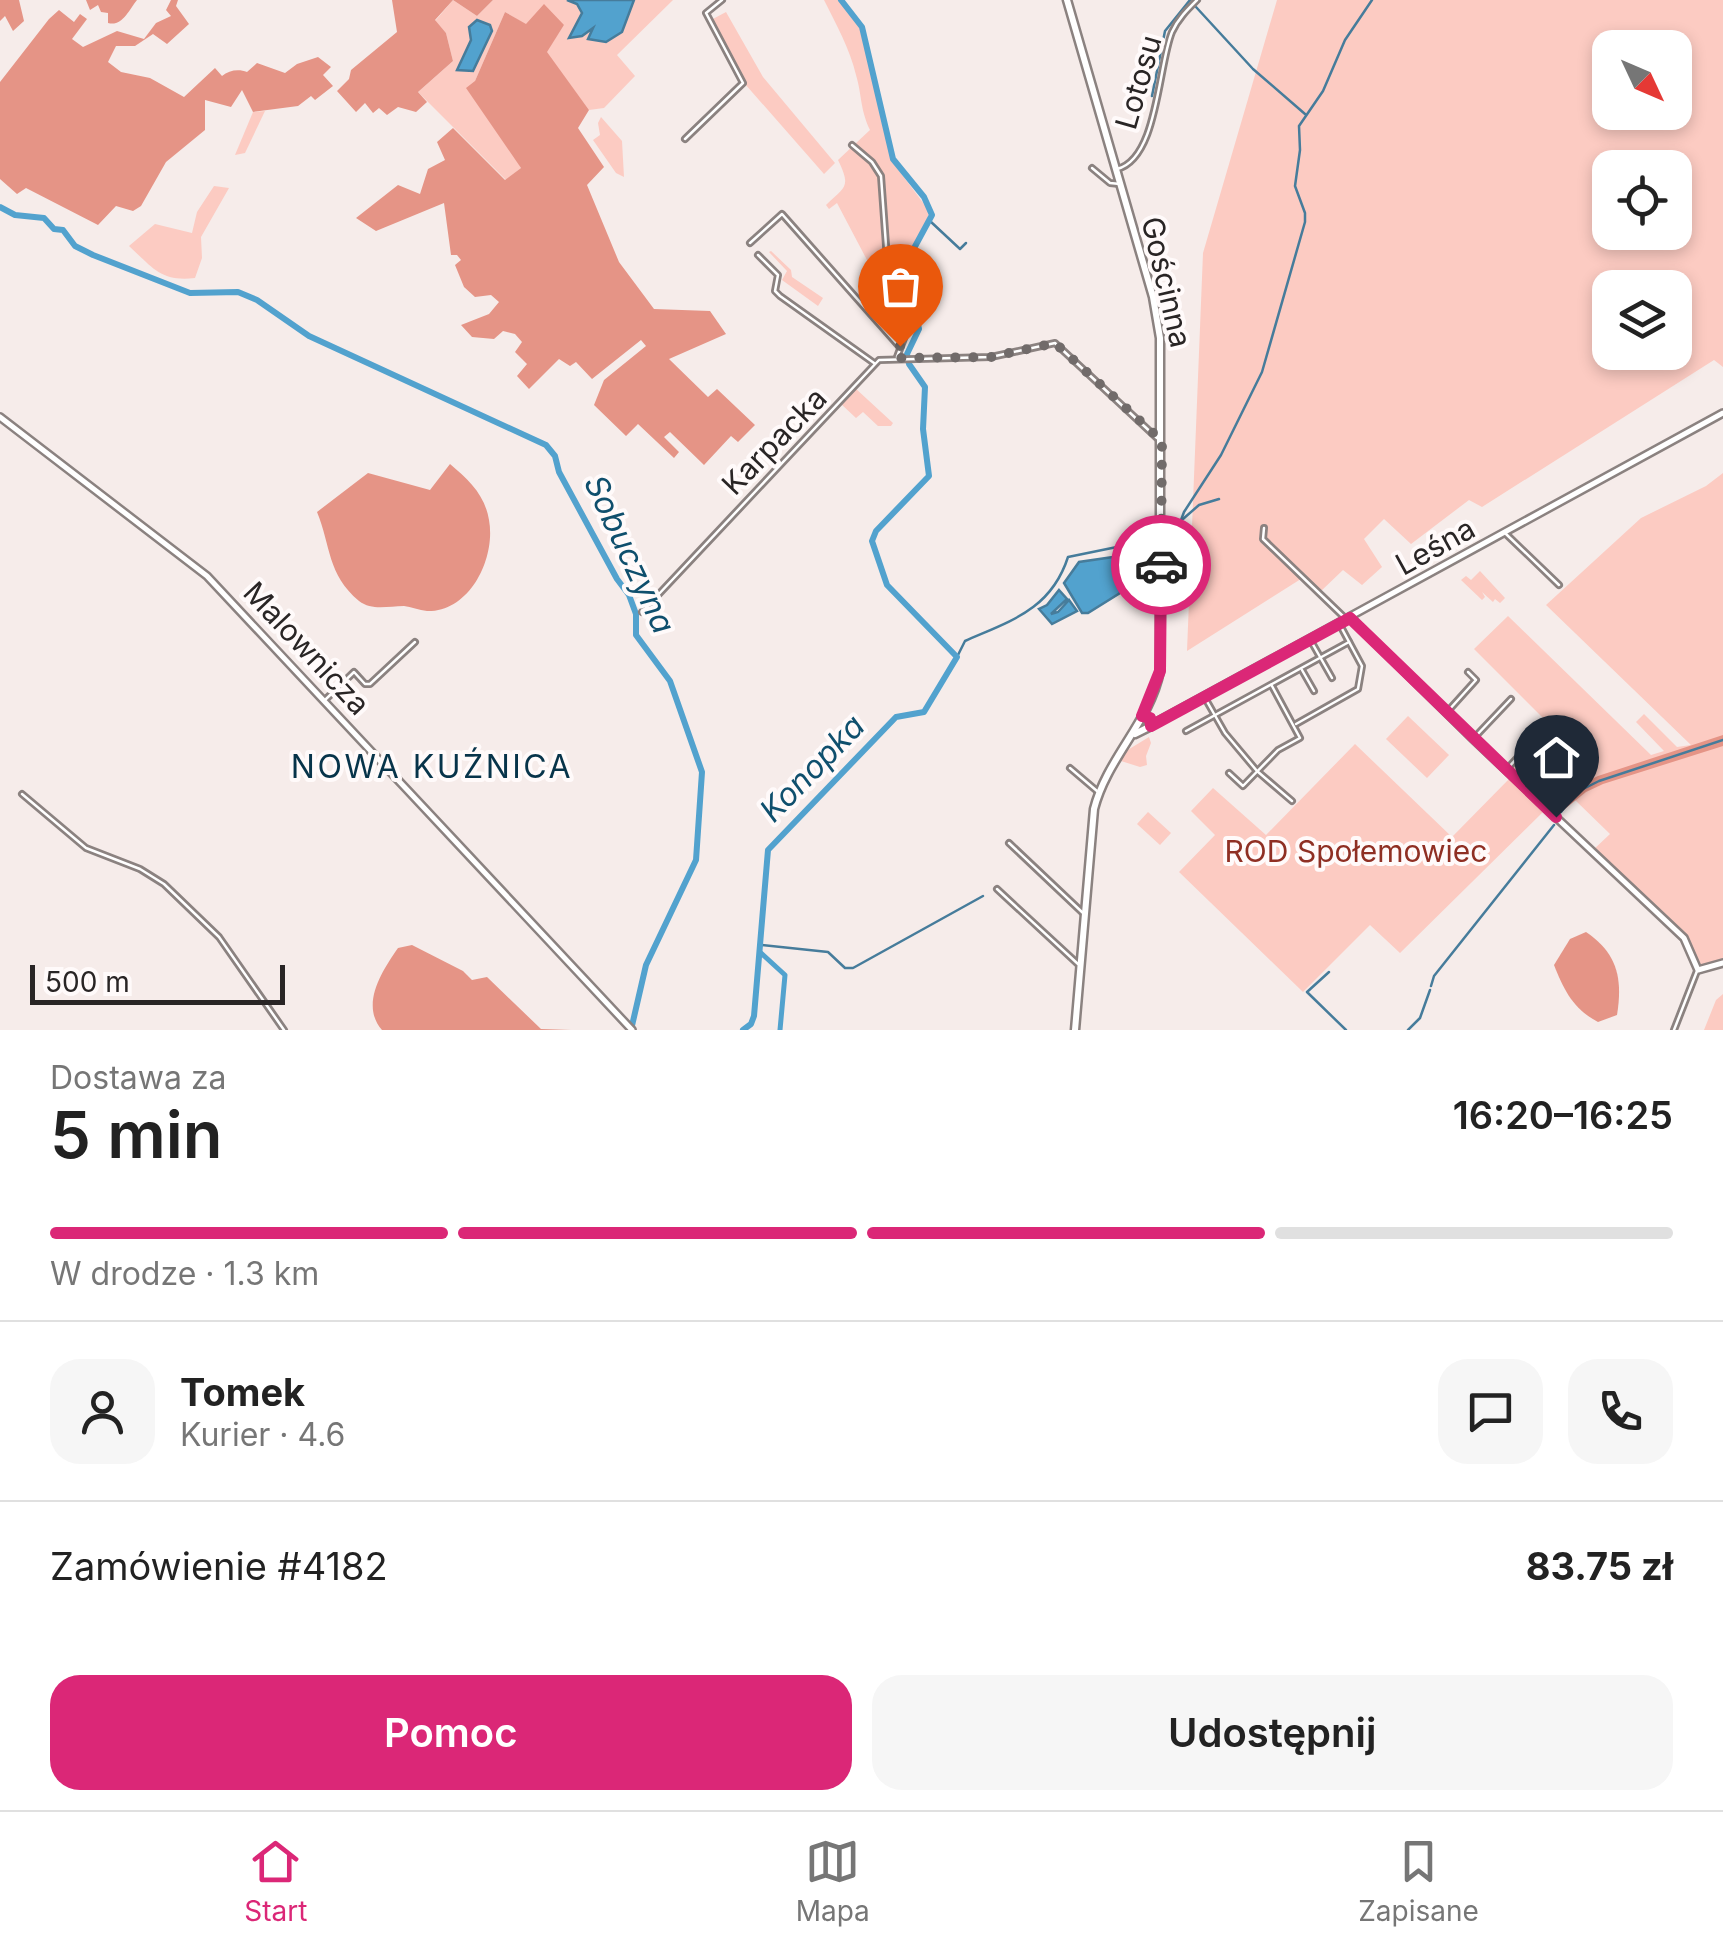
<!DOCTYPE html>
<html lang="pl">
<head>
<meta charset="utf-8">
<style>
	:root { --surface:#fff; --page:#f6f6f6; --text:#222; --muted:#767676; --line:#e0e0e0; --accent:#db2777 }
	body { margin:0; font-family:Inter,sans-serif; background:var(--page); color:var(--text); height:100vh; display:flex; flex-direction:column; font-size:38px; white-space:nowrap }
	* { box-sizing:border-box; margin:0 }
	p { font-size:32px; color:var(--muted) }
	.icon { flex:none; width:55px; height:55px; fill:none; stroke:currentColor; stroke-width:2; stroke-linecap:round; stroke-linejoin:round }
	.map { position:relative; height:1030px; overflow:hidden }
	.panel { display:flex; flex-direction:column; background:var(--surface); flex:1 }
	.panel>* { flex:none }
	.needle { width:65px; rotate:134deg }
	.buttons { position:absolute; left:1592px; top:30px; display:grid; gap:20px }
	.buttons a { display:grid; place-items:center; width:100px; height:100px; border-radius:20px; background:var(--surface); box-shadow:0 5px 15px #0003; font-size:50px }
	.scale { position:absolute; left:30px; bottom:25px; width:255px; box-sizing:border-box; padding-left:10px; border:5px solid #292525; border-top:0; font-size:28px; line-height:35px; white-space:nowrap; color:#292525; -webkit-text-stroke:8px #fffafa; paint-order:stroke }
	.pin { position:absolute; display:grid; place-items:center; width:85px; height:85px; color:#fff; margin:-102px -42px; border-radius:50% 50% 50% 0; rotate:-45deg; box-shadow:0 0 10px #0007 }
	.pin .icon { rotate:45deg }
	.courier { position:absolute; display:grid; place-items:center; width:100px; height:100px; margin:-50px; border:8px solid #db2777; border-radius:50%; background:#fff; color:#222; box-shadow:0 2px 12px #0007 }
	.headline em { font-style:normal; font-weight:600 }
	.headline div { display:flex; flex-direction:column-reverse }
	.headline { display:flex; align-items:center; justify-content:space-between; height:170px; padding:0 50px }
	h1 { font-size:65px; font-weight:600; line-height:75px }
	.bar { display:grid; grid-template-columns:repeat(4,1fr); gap:15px 10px; align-content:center; height:120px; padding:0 50px }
	.bar i { height:12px; border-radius:8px; background:var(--line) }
	.bar .current { background:var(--accent) }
	.bar p { grid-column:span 4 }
	.line { display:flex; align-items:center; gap:25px; padding:0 50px; border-top:2px solid var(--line) }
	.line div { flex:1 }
	.round { display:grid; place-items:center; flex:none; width:105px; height:105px; border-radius:30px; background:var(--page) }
	.button { display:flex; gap:20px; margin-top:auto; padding:20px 50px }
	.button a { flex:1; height:115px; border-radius:30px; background:var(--accent); color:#fff; font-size:40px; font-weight:600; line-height:115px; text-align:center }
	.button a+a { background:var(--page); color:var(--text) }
	.menu { display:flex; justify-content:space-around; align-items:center; height:140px; border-top:2px solid var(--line); background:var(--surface); font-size:28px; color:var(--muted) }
	.menu a { display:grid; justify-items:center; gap:5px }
	.menu .current { color:var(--accent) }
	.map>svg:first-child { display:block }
</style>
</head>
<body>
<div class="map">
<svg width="1723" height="1030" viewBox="0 0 1723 1030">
	<rect width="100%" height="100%" fill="#f6ecea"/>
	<!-- green -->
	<g fill="#fccbc2" fill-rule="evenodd">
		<polygon points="453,0 477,16 493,0 673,0 617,55 635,76 604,108 589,110 546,52 564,25 526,25 505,12 475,81 521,168 506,180 418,92 453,61 446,33 435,21"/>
		<path d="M824 0H839L861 28 891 160 930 212 906 265 916 321 910 324 889 272 877 279 837 203 829 209 826 205C846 186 851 187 838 160L870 130C860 109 862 95 856 75 850 49 836 24 824 0Z"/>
		<path d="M1277 0H1723V367L1714 360 1482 507 1469 500 1411 544 1384 519 1364 539 1382 567 1362 585 1343 570 1320 592 1304 577 1187 651 1203 253ZM1610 48H1675V112H1610ZM1610 168H1675V232H1610ZM1610 288H1675V352H1610Z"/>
		<polygon points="726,12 763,77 835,163 824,174 745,84 711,20"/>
		<polygon points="265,111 245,153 235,155 253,112"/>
		<polygon points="601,117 622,141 624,177 616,173 593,140 600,135 598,123"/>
		<path d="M214 186 229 188 201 237 202 258 195 278C161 282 153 268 129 246L155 224 192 233 197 212Z"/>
		<polygon points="771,251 791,270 792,277 823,298 818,306 782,280 787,271 769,252"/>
		<polygon points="855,388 893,423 891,426 878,426 863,412 856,418 840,403"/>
		<polygon points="1723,473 1723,962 1698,970 1689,947 1592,851 1610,834 1575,800 1556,817 1506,769 1549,724 1474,649 1508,616 1651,755 1664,751 1636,722 1644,714 1677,747 1691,745 1546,605 1641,518 1706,486"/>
		<polygon points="1480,571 1505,598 1500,603 1495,599 1493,602 1482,592 1485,597 1482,600 1461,580 1466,576 1471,580"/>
		<polygon points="1408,716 1449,755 1427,778 1386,739"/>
		<polygon points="1149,737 1151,743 1146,756 1147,765 1140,767 1121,761 1126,751"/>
		<polygon points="1355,744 1452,837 1509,779 1544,811 1400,953 1370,925 1303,992 1179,872 1215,835 1191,811 1213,788 1266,835"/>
		<polygon points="1148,812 1171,833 1160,845 1137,824"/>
		<polygon points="1723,994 1723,1030 1704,1030 1716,1000"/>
	</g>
	<!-- forest -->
	<g fill="#e59486">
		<polygon points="0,0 19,0 24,21 13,31 5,16 0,21"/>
		<path d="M86 0H137C129 10 122 27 108 23V13L101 12 98 5 90 10Z"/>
		<path d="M171 0H178L176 6 189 24 167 44 153 34 135 46H116L108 62 121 72 150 78 184 97 215 68 222 76C229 70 239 69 247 72L257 63 285 73 297 64 318 57 331 67 323 75 333 86 315 100 311 96 298 106 253 112 242 90 231 107 205 100V130L166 162 141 206 133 211 116 206 98 225 26 188 17 194 0 179V82L49 19 59 10 74 22 80 14 87 19 72 39 83 47 117 31 144 39 156 23 171 16 166 10Z"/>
		<polygon points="392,0 493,0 477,16 453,0 435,20 446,33 453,61 418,92 427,102 416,112 398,107 387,115 379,108 373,113 365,103 356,112 337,91 349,79 351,70 397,32"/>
		<polygon points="544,4 564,25 547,52 589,110 578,128 604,167 587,185 619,262 654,309 710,311 726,334 669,359 708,397 717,389 755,425 738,442 731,436 704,465 670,432 664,437 679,452 674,458 638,424 626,436 594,405 604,380 646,346 641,340 592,379 576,362 570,366 559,359 529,389 517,376 527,364 515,352 522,342 515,334 503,331 494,339 472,337 461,325 489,314 499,302 491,295 475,297 464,287 455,265 461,260 457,255 451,255 444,203 376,231 356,218 398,185 420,194 428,169 445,160 437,142 453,128 505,180 521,168 466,88 475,81 505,12 526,24"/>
		<path d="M450 464C469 480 485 495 489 520 496 558 470 612 427 611 419 610 411 607 404 606 388 606 372 611 359 601 327 574 331 546 317 512L368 473 430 490Z"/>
		<polygon points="1723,735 1723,746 1603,784 1586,792 1561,812 1556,812 1569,790 1598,776"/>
		<path d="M1586 932C1617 953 1623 978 1617 1015L1598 1022C1573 1009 1564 990 1554 965L1570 939Z"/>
		<path d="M412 945 463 971 472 980 487 977 541 1029 571 1030H382C360 1005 382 971 398 948Z"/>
	</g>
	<!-- water -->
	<g fill="#52a2ce" stroke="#467c9b" stroke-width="2.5">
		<polygon points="567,0 634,0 622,32 606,42 588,39 593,28 582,36 569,38 582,13 577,4"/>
		<polygon points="477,20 490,25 492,31 473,71 457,70 471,40 469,27"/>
		<polygon points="1151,543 1152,573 1088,613 1082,613 1064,583 1079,562 1113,557"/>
		<polygon points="1059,590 1067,599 1051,614 1058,612 1069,600 1077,611 1052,624 1039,609 1047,605"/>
	</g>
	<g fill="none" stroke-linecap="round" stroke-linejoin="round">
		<!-- stream -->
		<g stroke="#467c9b" stroke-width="2.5">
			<polyline points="1196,7 1253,69 1305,114"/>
			<polyline points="1152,96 1165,31 1190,0"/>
			<polyline points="930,221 960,249 966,243"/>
			<polyline points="1183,519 1199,505 1219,499"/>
			<polyline points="1166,537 1177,531 1184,512 1221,455 1262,372 1305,222 1305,213 1295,186 1300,150 1299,126 1323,91 1345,40 1372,0"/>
			<path d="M957 657 965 641C1010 621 1051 610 1068 557L1156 539"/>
			<polyline points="1561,812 1575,793 1599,781 1723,740"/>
			<polyline points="761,945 828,952 845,968 853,968 983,896"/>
			<polyline points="1329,972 1307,992 1346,1030"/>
			<polyline points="1431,986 1434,976 1554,825"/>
			<polyline points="1408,1030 1420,1018 1430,990"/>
		</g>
		<!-- canal -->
		<polyline stroke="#52a2ce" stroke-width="5" points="761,953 785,975 780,1030"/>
		<!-- river -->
		<g stroke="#52a2ce" stroke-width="6">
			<polyline points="0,207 15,215 44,218 54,229 63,230 75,246 93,255 190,293 238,292 257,300 309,336 546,445 555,456 559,472 617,579 629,595 636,614 636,635 670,681 702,772 696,860 646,965 631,1030"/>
			<polyline points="743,1030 751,1024 754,1016 768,850 896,717 924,712 957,657 887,585 872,541 876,531 929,476 923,429 925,387 909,364 907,354 919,329 907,273 912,252 932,215 924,197 893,159 862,27 841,0"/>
		</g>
		<!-- minor casing -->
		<g stroke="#8b8280" stroke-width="8">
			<g id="minor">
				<polyline points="685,139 743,83 706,13 722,0"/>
				<polyline points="852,145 872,162 881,176 888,273 909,325 897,357"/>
				<polyline points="1092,168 1110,183 1120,184"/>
				<path d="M1117 169C1158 159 1158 66 1172 32 1178 19 1187 10 1197 0"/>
				<polyline points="750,243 782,214 898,345"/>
				<polyline points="758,255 778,275 775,291 780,296 874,363"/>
				<polyline points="1264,528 1263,539 1346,619"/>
				<polyline points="1506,534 1559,585"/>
				<polyline points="642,612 879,360 991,357 1055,343 1157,438"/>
				<polyline points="1311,641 1332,678"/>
				<polyline points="1302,670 1314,691"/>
				<polyline points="1205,698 1225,733 1257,771 1292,801"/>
				<polyline points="326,699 354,672 365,684 370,684 415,642"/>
				<polyline points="1448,711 1476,680 1468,672"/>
				<polyline points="1296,724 1358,689 1362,666 1340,625"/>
				<polyline points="1186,731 1349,642"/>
				<polyline points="1474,738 1511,699"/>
				<polyline points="1070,768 1097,791"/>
				<polyline points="1507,769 1543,730"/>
				<polyline points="1229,773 1243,786 1278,750 1300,738 1272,686"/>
				<polyline points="22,794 86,848 140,869 164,884 219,937 284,1030"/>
				<polyline points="1009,843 1083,913"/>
				<polyline points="997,889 1078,964"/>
				<polyline points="1674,1030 1697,971"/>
			</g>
		</g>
		<!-- tertiary casing -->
		<g stroke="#8b8280" stroke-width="10">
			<g id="tertiary">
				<polyline points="0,417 207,576 632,1030"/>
				<polyline points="1350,618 1473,739 1684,938 1698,970 1723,963"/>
				<polyline points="1151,725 1723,413"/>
			</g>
		</g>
		<!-- secondary casing -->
		<g stroke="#8b8280" stroke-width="11">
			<g id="secondary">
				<path d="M1067 0 1153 297 1160 338V671C1150 722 1107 758 1094 809L1075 1030"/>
				<polyline points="1135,734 1151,726 1150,718 1142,716"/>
			</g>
		</g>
		<!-- minor -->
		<use href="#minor" stroke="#fff" stroke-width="2.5"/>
		<!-- tertiary -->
		<use href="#tertiary" stroke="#fff" stroke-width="5"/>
		<!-- secondary -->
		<use href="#secondary" stroke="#fff" stroke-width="6"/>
	</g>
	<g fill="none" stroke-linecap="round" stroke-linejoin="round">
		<!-- done -->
		<polyline stroke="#716b6a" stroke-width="10" stroke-dasharray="0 18" points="900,346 896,358 991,357 1055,343 1162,441 1161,565"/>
		<!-- route -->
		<polyline stroke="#db2777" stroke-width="12" points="1161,565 1160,671 1142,716 1150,718 1151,726 1350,618 1556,817"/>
	</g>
	<g text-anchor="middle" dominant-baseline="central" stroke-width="8" stroke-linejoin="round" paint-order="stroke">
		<!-- street labels -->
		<g font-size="30" fill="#292525" stroke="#fffafa">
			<text transform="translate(1138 82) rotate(-74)">Lotosu</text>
			<text transform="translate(1167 282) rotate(77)">Gościnna</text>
			<text transform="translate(774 441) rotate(-46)">Karpacka</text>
			<text transform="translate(1435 546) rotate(-29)">Leśna</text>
			<text transform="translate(307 648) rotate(47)">Malownicza</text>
		</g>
		<!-- park labels -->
		<g font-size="30" fill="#8f2f23" stroke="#fffafa">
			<text x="1356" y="851">ROD Społemowiec</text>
		</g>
		<!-- water labels -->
		<g font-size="32" font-style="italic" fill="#0f4f6d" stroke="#fffafa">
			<text transform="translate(630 554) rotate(65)">Sobuczyna</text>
			<text transform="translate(812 768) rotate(-46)">Konopka</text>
		</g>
		<!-- neighbourhood labels -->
		<g font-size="32" letter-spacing="2.5" fill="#07344a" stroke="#fffafa">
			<text x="432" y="766">NOWA KUŹNICA</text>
		</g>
	</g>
</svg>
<div class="buttons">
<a><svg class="needle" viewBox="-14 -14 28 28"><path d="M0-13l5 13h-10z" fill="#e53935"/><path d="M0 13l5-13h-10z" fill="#767676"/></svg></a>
<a><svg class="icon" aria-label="locate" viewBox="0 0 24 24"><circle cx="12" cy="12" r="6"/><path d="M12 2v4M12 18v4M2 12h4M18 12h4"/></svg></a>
<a><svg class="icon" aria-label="layers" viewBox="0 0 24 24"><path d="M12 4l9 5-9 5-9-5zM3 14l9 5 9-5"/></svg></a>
</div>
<div class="scale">500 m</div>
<div class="pin" style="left:900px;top:346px;background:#ea580c"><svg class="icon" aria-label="bag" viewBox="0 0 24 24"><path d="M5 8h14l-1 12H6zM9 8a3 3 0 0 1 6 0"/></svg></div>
<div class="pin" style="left:1556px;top:817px;background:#1f2937"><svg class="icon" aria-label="home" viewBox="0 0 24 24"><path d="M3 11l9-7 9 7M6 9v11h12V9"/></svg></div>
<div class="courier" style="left:1161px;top:565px"><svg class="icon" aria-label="car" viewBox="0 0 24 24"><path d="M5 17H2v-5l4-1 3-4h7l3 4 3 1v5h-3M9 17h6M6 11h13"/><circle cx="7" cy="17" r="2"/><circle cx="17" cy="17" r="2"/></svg></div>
</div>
<section class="panel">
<div class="headline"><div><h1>5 min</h1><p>Dostawa za</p></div><em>16:20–16:25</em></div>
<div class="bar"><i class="current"></i><i class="current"></i><i class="current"></i><i></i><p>W drodze · 1.3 km</p></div>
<div class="line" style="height:180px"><a class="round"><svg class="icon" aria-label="person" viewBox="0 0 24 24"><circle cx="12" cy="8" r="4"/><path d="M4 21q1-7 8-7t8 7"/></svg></a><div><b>Tomek</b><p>Kurier · 4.6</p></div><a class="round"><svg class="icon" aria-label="chat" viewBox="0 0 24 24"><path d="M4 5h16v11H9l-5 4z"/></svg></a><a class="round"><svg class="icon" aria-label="phone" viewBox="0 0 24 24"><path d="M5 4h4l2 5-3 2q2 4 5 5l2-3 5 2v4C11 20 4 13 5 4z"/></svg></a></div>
<div class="line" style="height:130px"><div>Zamówienie #4182</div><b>83.75 zł</b></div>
<div class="button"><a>Pomoc</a><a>Udostępnij</a></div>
</section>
<nav class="menu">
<a class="current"><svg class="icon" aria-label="home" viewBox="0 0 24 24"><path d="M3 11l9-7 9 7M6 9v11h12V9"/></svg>Start</a>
<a><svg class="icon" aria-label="map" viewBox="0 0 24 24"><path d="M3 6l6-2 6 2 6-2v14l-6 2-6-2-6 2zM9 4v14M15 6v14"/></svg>Mapa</a>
<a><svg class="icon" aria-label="saved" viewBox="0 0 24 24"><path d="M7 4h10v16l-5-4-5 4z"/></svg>Zapisane</a>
</nav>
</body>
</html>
